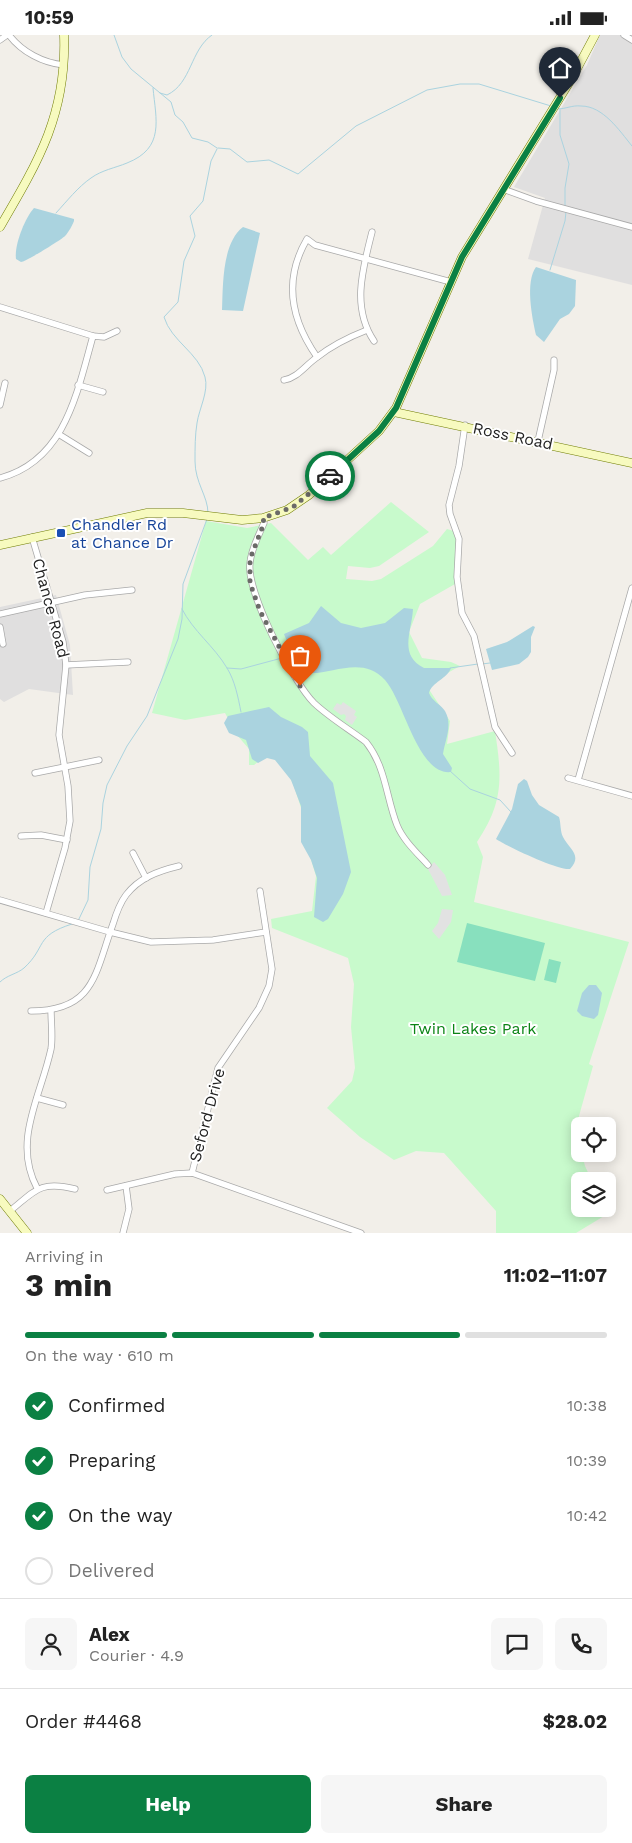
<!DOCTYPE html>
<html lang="en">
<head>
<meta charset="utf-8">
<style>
	:root { --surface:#fff; --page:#f6f6f6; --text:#222; --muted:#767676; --line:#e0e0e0; --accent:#0b8043 }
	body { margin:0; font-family:"Work Sans",sans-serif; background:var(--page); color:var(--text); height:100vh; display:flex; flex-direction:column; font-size:19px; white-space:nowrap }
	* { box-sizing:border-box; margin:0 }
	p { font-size:16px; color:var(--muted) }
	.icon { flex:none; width:28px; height:28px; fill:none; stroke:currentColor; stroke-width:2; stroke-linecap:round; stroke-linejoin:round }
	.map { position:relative; height:1198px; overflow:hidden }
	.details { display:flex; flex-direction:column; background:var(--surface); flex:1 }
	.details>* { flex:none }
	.buttons { position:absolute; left:571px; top:1082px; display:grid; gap:10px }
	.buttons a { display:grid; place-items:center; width:45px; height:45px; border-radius:8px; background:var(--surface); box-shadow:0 2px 12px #0003; font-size:25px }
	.pin { position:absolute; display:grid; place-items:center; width:42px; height:42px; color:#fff; margin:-51px -21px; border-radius:50% 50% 50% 0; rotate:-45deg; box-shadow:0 0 5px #0007 }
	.pin .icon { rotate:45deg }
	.courier { position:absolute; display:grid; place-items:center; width:50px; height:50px; margin:-25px; border:4px solid #0b8043; border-radius:50%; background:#fff; color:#222; box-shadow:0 1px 6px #0007 }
	.headline em { font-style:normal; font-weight:700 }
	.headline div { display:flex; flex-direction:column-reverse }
	.headline { display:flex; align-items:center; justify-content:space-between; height:85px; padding:0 25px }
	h1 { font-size:32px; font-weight:700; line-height:38px }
	.bar { display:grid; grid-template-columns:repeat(4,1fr); gap:8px 5px; align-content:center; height:60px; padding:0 25px }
	.bar i { height:6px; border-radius:4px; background:var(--line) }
	.bar .selected { background:var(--accent) }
	.bar p { grid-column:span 4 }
	.line { display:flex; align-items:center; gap:12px; padding:0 25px; border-top:1px solid var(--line) }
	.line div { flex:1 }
	.round { display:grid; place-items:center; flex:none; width:52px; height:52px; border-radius:8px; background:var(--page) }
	ol { padding:0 25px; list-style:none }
	li { display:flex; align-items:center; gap:15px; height:55px }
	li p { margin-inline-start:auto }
	li .icon { padding:5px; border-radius:50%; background:var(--accent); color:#fff; stroke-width:4 }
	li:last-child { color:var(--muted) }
	li i { width:28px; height:28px; border:2px solid var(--line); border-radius:50% }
	.primary-button { display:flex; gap:10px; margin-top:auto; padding:10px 25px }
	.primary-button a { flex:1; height:58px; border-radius:8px; background:var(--accent); color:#fff; font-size:20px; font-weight:700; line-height:58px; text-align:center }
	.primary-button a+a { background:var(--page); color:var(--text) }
	.status { display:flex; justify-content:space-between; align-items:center; height:35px; padding:0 25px; background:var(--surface); direction:ltr }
	.status svg { height:14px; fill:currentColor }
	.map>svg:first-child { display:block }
</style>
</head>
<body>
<div class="status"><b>10:59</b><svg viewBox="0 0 49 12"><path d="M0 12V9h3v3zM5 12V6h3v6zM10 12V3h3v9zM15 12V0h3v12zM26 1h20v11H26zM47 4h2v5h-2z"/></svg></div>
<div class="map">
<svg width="632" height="1198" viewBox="0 0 632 1198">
	<rect width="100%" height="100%" fill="#f2efe9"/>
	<!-- residential -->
	<g fill="#e0dfdf">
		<polygon points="600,0 632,0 632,250 528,224 545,163 514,152 587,30"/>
		<polygon points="56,560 70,610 73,660 29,654 4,667 0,664 0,572"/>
	</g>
	<!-- park -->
	<path fill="#c8facc" d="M391 467 429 497 379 531 370 533 348 531 346 544 372 546 381 544 433 511 447 494 460 498 455 549 420 569 409 597 422 623 451 627 460 631 426 650 450 686 447 709 495 696C502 742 504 767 477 807L483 822 474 867 629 907 589 1029 593 1031 579 1081 580 1119H582L585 1131 592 1146H580V1174H607L609 1178 576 1198H496V1176L444 1118 416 1116 394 1125 360 1102 327 1073 352 1046 355 1033 351 992 354 949 348 923 272 893 271 884 312 876 316 841 310 821 303 779 294 751 286 734 268 719 254 730H249V714L237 700 225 678 185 685 152 678 206 486 247 493 271 488 308 525 323 512 331 520Z"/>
	<!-- pitch -->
	<g fill="#88e0be">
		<polygon points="467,888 545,908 535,946 457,927"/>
		<polygon points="549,924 561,927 556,948 544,945"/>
	</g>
	<!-- parking -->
	<g fill="#e2e2e2">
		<polygon points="343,667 356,676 354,680 357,682 352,690 345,685 346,681 344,679 341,680 333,674 337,668 341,670"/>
		<polygon points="434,827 445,840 452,860 442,861 428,834"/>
		<polygon points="442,874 453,875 451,887 439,904 432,896 438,888"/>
	</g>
	<!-- water -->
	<g fill="#aad3df">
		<path d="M34 173 74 184V186C72 191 69 196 66 200 63 204 25 227 21 227L16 224C14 210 25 183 34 173Z"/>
		<path d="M243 192 260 198 243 276 222 275C223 250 222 208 243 192Z"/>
		<path d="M536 232 576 245 575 271 569 279 560 284 544 307 536 300C532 282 525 247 536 232Z"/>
		<path d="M321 571 341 588 361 593 385 588 404 573 413 574C412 596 398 620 424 633H451C447 644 432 647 429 658 432 666 440 669 445 676 453 690 445 705 443 719L452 733 451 737C418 741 404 666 385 645 359 615 318 649 298 634L284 599 309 588Z"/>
		<polygon points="533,591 535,592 531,602 531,617 528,622 519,629 492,635 486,614 507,607"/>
		<polygon points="269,672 281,682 302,692 308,697 310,721 333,748 351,837 343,859 328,884 323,887 314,882 317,843 311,825 301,807 301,771 291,745 275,725 267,723 258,728 252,724 246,705 229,698 224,688 228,681"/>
		<path d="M524 744 527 746 532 760 539 770 559 782C561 788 560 796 563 802 569 814 583 820 570 834 559 836 506 811 496 804L512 774 518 749Z"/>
		<polygon points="589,950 596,950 602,958 598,980 594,984 582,981 577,976 582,958"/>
	</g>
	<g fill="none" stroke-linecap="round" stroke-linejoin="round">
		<!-- stream -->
		<g stroke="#aad3df" stroke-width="1">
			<polyline points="114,0 122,22 131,34 171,67 175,80 183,87 192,103 208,107 217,113"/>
			<path d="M160 58 167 60C192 48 190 15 212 0"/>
			<path d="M557 74C566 74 572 70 581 71 603 71 619 95 632 111"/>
			<polyline points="560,74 560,100 569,129 565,153 565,171"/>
			<polyline points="218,113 230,114 247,127 269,125 298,139 356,91 427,55 460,49 479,49 551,71"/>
			<path d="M56 178C67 166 78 152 91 143 102 135 115 133 127 128 165 113 156 85 153 53"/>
			<polyline points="550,235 565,186 566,177"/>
			<path d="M208 478C208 461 195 448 195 426 195 413 195 400 197 388 199 374 209 356 205 342 199 318 171 306 164 282L178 267 184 226 195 201 190 181 203 166 211 126 217 114"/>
			<path d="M182 574C193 596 214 611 227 633 235 646 238 662 241 677"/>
			<polyline points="482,629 490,628"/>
			<polyline points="227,633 241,634 282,623"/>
			<polyline points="450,633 478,629"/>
			<polyline points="450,736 470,754 500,765 511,777"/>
			<polyline points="78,886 88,865 90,832 101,794 103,768 107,750 127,711 147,681 178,604 182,584 183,549 207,484"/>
			<path d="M0 947C7 940 17 939 24 933 47 912 34 901 72 889"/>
		</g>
		<!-- street casing -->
		<g stroke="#a9a9a9" stroke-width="7">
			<g id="street">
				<path d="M9 0C22 17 43 28 64 30"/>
				<polyline points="624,0 632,5"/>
				<polyline points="0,5 7,0"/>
				<polyline points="503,154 536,166 632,192"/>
				<path d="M372 197C363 233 351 272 374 306"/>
				<polyline points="0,272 93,301 104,302 117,296"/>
				<path d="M317 322C291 285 283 245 307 204L315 210 451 247"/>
				<path d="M284 345C297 343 305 331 316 323 331 311 349 302 367 295"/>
				<polyline points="78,350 103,357"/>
				<polyline points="0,370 5,348"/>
				<polyline points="465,390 459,431 449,470 450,479 459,504 457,542 462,578 474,601 495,692 512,718"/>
				<polyline points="60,400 89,418"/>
				<polyline points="538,406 554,335 554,325"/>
				<path d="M0 443C65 426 77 358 93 301"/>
				<path d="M263 483 264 488C259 500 251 514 250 528 246 557 293 647 314 668 330 683 349 694 366 707 386 732 386 762 397 790 403 805 417 818 428 830"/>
				<polyline points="32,502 63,607 66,630 59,700 68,751 70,786 65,813 46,878"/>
				<polyline points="0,579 85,560 132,555"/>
				<polyline points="0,592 3,609"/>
				<polyline points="66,630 128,627"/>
				<polyline points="35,738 99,725"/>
				<polyline points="568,743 632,761"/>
				<polyline points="578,745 632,553"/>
				<polyline points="21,801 41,800 67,805"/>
				<polyline points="133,818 146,843"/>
				<polyline points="0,865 110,897 151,907 213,905 266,897"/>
				<path d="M31 976C95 976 95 938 113 889 116 879 120 868 126 860 139 843 158 836 179 831"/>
				<polyline points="37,1063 63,1070"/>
				<polyline points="192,1138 218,1033 259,973 269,951 272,934 260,856"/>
				<path d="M37 1153C12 1106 41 1061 51 1014 53 1002 51 988 51 975"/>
				<polyline points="107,1155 175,1139 192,1138 361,1198"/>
				<path d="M10 1176C35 1156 40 1145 75 1154"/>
				<polyline points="123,1198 129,1174 126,1151"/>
			</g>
		</g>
		<!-- secondary casing -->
		<g stroke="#707d05" stroke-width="9">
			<g id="secondary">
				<path d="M0 192C38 127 67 79 64 0"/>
				<polyline points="394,377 632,428"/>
				<polyline points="0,510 147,478 183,478 242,485 263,483 287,475 309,460 379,396 396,373 462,222 572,43 595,0"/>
				<polyline points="0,1164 27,1198"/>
			</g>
		</g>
		<!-- street -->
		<use href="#street" stroke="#fff" stroke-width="5.5"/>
		<!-- secondary -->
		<use href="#secondary" stroke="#f7fabf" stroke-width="8"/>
	</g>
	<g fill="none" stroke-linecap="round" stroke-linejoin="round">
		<!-- done -->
		<polyline stroke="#6b6a68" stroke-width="5" stroke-dasharray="0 9" points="300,651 260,576 250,548 250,524 264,488 263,483 293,472 330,441"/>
		<!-- route -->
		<polyline stroke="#0b8043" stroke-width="6" points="330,441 379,396 396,373 462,222 560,63"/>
	</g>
	<!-- markers -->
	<rect fill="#1a4fb4" stroke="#fff" stroke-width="2" x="56" y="493" width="10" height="10" rx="2.5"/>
	<g text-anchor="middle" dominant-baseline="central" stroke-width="4" stroke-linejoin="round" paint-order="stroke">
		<!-- street labels -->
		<g font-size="16" fill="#222" stroke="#fff">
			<text transform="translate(513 401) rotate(12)">Ross Road</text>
			<text transform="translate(51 573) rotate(75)">Chance Road</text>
			<text transform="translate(207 1080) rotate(-75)">Seford Drive</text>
		</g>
		<!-- transit labels -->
		<g font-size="16" fill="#164399" stroke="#fff" text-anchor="start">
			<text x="71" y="489">Chandler Rd<tspan x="71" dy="18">at Chance Dr</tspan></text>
		</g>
		<!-- park labels -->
		<g font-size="16" fill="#0c8416" stroke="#fff">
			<text x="473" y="993">Twin Lakes Park</text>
		</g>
	</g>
</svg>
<div class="buttons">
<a><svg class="icon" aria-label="locate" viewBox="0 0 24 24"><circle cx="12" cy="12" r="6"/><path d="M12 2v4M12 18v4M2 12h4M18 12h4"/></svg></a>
<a><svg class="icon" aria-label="layers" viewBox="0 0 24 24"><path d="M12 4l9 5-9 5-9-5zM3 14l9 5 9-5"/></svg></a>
</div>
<div class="pin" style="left:300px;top:651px;background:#ea580c"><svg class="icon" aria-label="bag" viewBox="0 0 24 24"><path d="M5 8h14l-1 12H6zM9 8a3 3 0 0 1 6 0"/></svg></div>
<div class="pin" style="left:560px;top:63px;background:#1f2937"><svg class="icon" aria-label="home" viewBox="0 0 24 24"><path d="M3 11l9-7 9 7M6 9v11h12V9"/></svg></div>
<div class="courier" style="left:330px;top:441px"><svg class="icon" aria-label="car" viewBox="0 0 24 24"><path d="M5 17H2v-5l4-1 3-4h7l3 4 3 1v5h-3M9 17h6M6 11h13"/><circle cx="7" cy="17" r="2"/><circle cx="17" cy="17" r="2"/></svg></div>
</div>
<section class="details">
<div class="headline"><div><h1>3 min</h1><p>Arriving in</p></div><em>11:02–11:07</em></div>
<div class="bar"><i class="selected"></i><i class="selected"></i><i class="selected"></i><i></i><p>On the way · 610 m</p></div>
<ol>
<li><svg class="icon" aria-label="check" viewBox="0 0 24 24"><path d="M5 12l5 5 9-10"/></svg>Confirmed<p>10:38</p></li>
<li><svg class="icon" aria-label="check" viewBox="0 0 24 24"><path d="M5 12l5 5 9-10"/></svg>Preparing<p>10:39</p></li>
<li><svg class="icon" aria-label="check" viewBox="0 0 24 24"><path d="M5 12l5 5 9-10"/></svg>On the way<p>10:42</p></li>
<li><i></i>Delivered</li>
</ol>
<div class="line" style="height:90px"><a class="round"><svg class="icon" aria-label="person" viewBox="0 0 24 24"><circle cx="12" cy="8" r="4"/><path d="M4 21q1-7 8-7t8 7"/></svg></a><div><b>Alex</b><p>Courier · 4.9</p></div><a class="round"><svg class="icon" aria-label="chat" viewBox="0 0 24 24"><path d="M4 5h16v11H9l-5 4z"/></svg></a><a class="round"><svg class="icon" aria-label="phone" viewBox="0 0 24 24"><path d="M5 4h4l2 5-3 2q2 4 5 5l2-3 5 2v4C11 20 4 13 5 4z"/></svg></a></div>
<div class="line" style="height:65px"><div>Order #4468</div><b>$28.02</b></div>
<div class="primary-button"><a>Help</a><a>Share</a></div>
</section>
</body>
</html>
